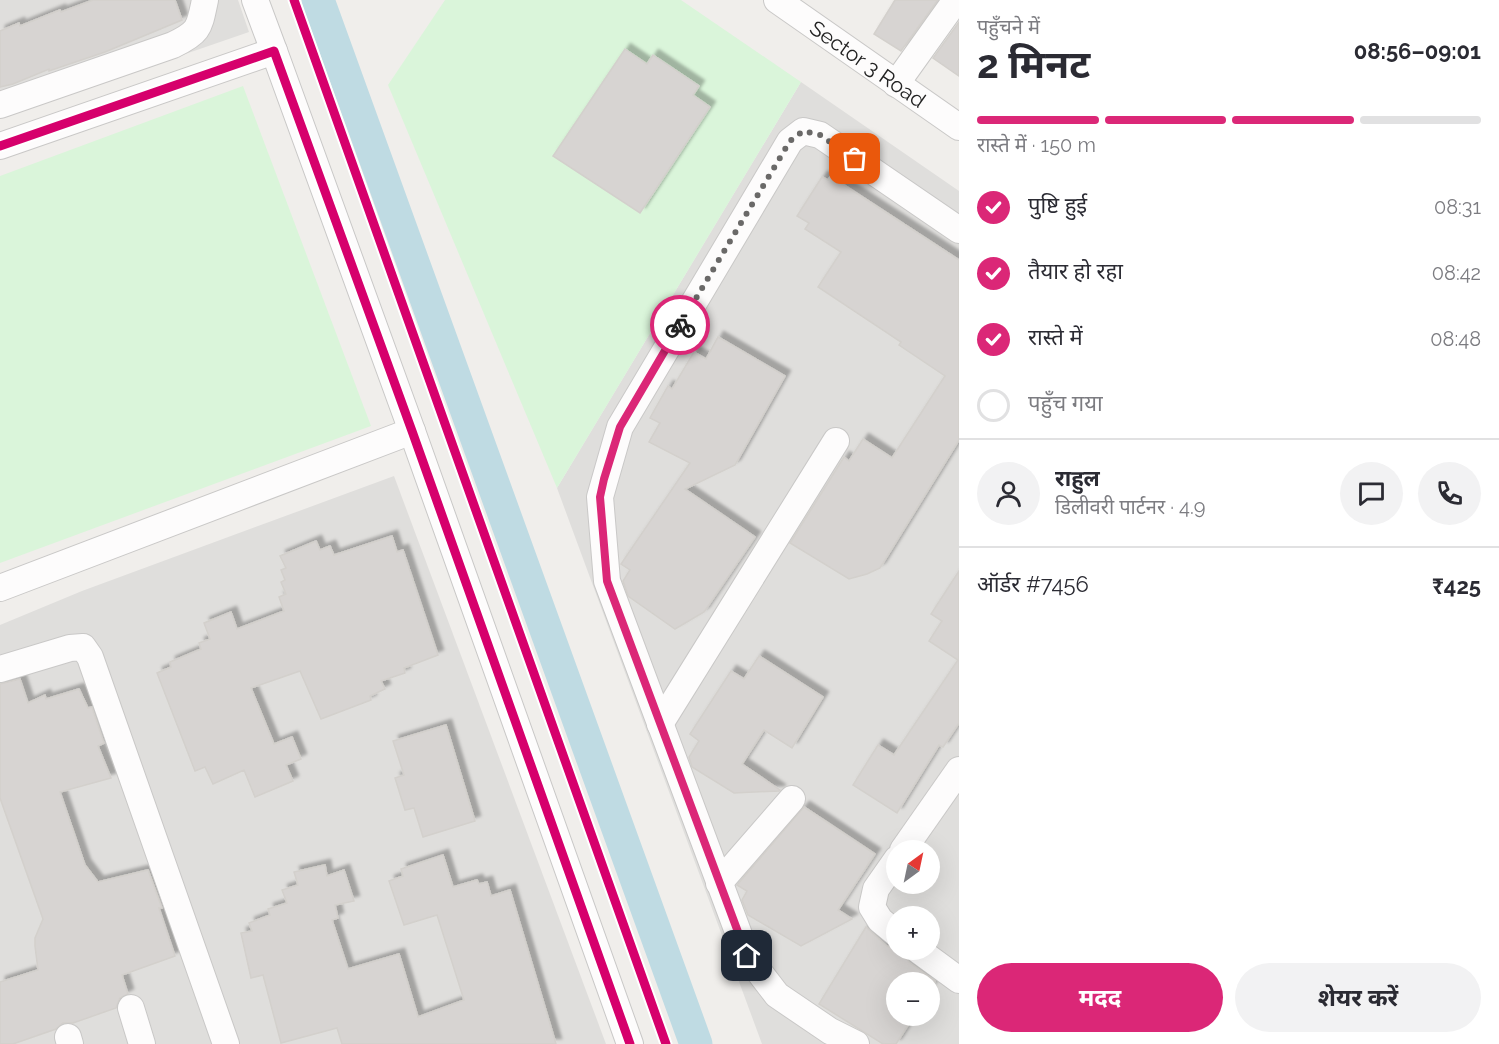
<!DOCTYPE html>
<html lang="hi">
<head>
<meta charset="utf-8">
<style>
	:root { --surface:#fff; --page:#f2f2f3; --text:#2b2b33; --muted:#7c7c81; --line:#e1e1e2; --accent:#db2777 }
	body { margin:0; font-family:Raleway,"Noto Sans Devanagari",sans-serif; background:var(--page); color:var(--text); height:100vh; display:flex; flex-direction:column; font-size:22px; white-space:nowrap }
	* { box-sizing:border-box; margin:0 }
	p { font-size:20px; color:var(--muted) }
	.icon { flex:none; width:33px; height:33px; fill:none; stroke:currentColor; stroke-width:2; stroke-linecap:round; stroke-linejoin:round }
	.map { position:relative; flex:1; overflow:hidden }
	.details { display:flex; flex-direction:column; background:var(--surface); width:540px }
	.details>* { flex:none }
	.needle { width:39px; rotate:33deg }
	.fabs { position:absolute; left:886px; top:840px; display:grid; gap:12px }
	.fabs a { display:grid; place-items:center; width:54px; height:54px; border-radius:50%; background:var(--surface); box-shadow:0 6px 24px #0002; font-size:30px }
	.pin { position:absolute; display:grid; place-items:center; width:51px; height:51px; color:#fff; margin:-26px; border-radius:12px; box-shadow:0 3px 9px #0006 }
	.courier { position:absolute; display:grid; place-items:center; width:60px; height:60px; margin:-30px; border:4px solid #db2777; border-radius:50%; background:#fff; color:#222; box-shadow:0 2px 8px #0007 }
	.headline em { font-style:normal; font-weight:700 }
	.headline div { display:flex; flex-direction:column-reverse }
	.headline { display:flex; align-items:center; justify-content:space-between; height:102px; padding:0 18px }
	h1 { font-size:39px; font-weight:700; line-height:45px }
	.bar { display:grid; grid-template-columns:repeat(4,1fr); gap:9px 6px; align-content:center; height:72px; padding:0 18px }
	.bar i { height:8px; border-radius:4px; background:var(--line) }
	.bar .on { background:var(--accent) }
	.bar p { grid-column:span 4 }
	.line { display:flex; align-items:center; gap:15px; padding:0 18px; border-top:2px solid var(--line) }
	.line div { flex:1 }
	.round { display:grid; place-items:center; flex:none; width:63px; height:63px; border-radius:32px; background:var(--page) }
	ol { padding:0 18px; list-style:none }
	li { display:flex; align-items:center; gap:18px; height:66px }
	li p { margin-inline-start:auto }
	li .icon { padding:6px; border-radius:50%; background:var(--accent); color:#fff; stroke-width:4 }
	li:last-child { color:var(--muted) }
	li i { width:33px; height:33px; border:3px solid var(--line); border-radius:50% }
	.primary-button { display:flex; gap:12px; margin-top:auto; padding:12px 18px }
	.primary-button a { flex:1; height:69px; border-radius:36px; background:var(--accent); color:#fff; font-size:24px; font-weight:700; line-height:69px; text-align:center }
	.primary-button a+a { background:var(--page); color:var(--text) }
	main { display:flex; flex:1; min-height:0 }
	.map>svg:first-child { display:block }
</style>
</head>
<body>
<main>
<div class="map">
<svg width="959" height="1044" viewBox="0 0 959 1044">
	<defs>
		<filter id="shadow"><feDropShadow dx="5.5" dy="-5.5" stdDeviation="1.5" flood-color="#0004"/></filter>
	</defs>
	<rect width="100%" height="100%" fill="#f0eeeb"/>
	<!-- residential -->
	<g fill="#dfdedc" fill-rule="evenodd">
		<polygon points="0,0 238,0 249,32 0,118"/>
		<path d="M801 82 959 191V1044H762L557 488ZM897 850H930V884H897ZM897 916H930V950H897ZM897 982H930V1016H897Z"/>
		<polygon points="394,476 606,1044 0,1044 0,625 82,591"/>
	</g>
	<!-- park -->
	<g fill="#daf5da">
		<polygon points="445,0 681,0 801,82 557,488 388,85"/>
		<polygon points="243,86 371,426 0,563 0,176"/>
	</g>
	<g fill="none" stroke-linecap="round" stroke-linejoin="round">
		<!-- canal -->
		<polyline stroke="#bfdbe3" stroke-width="33" points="318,0 696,1044"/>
	</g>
	<!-- building -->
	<g fill="#d7d4d2" stroke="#d3d0cc" stroke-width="1.5" filter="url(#shadow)">
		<polygon points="93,0 175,0 182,20 105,52 49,71 49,69 13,84 0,87 0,31 19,23 20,26 60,10 61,12"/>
		<polygon points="895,0 938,0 901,51 874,34"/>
		<polygon points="959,22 959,76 933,58"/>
		<polygon points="625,49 647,64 653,55 699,86 693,95 710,107 640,213 553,156"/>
		<polygon points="822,177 828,180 830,177 844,185 959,260 959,440 880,568 867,574 849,579 790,543 844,457 849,461 863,439 892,458 945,376 899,345 901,342 818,287 841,252 805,229 809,223 797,216"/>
		<polygon points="718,337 785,376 735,465 685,489 755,537 704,612 675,629 628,596 623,581 630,570 621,564 690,463 649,442 660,423 650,418 668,386 672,389 694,352 706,359"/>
		<polygon points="392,536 397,552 403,550 438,655 404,668 405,673 381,681 385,689 370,696 371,700 321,719 300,671 251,688 274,744 292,737 301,759 286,765 293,781 255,797 244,770 213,784 205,767 195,771 157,673 171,667 170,662 201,649 199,643 210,639 204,623 231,612 237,629 284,611 279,597 286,594 281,582 285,580 281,570 286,568 280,556 316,541 320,550 330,546 334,555"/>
		<polygon points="959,571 959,723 943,747 939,745 897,813 853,785 878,745 894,755 958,660 929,641 942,621 931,614"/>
		<polygon points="759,656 823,697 792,748 764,730 742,764 780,790 779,791 734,793 692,767 689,757 699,741 690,734 731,671 744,679"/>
		<polygon points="20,679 28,703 45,695 46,699 79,689 88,708 92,707 104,743 98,746 111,778 60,792 85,865 98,882 148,870 162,908 159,908 175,956 122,975 128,994 120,998 116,1008 73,1023 63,1023 56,1029 13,1044 0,1044 0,982 38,970 35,946 35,938 43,919 0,798 0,684"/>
		<polygon points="446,725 475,821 423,837 414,808 405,810 395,778 404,775 393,741"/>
		<polygon points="804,807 875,854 838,910 852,919 801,946 748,915 742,900 747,891 737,885"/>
		<polygon points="443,855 453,887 477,880 479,884 487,882 491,896 510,890 556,1044 342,1044 337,1028 281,1043 263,975 251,978 241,933 252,931 249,923 270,915 268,909 287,903 282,890 298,885 294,872 325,865 327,876 344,870 354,901 335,905 338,918 332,920 348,969 399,954 418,1017 464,1000 437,915 404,925 389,881 403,876 401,869"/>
		<polygon points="866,927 887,946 903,950 905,957 909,962 935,981 930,989 930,982 897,982 897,1016 914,1016 896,1044 883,1044 819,1004"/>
	</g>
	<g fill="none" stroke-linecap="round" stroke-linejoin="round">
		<!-- street casing -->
		<g stroke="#c9c8c7" stroke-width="28">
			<g id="street">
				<polyline points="255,0 274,51"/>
				<path id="s1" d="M777 0 959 127"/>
				<polyline points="896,84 956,0"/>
				<path d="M0 105 173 45C200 32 199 28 205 0"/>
				<polyline points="0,146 274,51 412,431 630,1044"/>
				<polyline points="0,588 412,431"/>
				<polyline points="0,669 70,648 83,647 90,657 226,1044"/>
				<polyline points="660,724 836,441"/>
				<polyline points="903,850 959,770"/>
				<polyline points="897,859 876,889 872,907 880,920 897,934"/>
				<polyline points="719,883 792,799"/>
				<polyline points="918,950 959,980"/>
				<polyline points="131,1008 142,1044"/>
				<polyline points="68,1037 70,1044"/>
				<polyline points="856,1044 830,1031 777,995 747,956 607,581 600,497 620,427 790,141 803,131 820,135 959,230"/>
			</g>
		</g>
		<!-- street -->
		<use href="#street" stroke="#fdfcfc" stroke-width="26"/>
		<!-- cycleway casing -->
		<g stroke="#fff" stroke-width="13">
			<g id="cycleway">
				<polyline points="294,0 666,1044"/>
				<polyline points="0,146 274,51 412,431 630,1044"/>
			</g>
		</g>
		<!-- cycleway -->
		<use href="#cycleway" stroke="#d6006c" stroke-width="9"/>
	</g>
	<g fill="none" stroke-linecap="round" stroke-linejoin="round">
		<!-- done -->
		<polyline stroke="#6a6968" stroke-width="6" stroke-dasharray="0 10.8" points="680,325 790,141 803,131 820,135 855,159"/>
		<!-- route -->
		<polyline stroke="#db2777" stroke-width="8" points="680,325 620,427 604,479 600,497 607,581 747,956"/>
	</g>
	<g text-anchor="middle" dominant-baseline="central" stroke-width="5" stroke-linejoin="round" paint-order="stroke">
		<!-- street labels -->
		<g font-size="21" fill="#222" stroke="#fff">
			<text stroke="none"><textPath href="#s1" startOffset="111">Sector 3 Road</textPath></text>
		</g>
	</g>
</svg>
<div class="fabs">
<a><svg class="needle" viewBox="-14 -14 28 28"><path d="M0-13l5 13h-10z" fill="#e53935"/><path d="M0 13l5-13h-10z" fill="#7c7c81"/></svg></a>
<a>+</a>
<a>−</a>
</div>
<div class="pin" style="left:855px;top:159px;background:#ea580c"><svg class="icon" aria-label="bag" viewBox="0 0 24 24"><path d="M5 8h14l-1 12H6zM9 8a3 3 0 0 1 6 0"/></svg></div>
<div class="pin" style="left:747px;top:956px;background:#1f2937"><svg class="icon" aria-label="home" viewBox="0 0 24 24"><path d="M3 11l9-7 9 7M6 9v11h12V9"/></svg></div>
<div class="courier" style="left:680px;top:325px"><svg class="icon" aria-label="bike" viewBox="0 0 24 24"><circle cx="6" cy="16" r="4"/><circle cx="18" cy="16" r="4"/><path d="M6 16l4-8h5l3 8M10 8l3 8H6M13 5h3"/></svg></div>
</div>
<section class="details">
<div class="headline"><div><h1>2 मिनट</h1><p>पहुँचने में</p></div><em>08:56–09:01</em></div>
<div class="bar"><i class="on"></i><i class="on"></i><i class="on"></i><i></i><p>रास्ते में · 150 m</p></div>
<ol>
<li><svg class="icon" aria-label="check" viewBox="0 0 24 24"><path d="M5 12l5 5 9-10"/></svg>पुष्टि हुई<p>08:31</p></li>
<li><svg class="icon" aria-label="check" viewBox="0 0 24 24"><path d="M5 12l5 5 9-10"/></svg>तैयार हो रहा<p>08:42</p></li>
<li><svg class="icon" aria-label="check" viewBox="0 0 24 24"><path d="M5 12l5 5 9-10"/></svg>रास्ते में<p>08:48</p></li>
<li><i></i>पहुँच गया</li>
</ol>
<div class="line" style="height:108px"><a class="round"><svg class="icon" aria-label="person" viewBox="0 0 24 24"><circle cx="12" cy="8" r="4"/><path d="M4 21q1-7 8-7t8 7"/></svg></a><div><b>राहुल</b><p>डिलीवरी पार्टनर · 4.9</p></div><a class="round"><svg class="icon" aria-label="chat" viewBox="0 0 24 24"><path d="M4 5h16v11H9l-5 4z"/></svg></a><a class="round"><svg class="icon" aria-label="phone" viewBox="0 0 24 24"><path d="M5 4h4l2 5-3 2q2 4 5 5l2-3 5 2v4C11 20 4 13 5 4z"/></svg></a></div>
<div class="line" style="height:78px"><div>ऑर्डर #7456</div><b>₹425</b></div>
<div class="primary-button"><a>मदद</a><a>शेयर करें</a></div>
</section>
</main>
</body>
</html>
